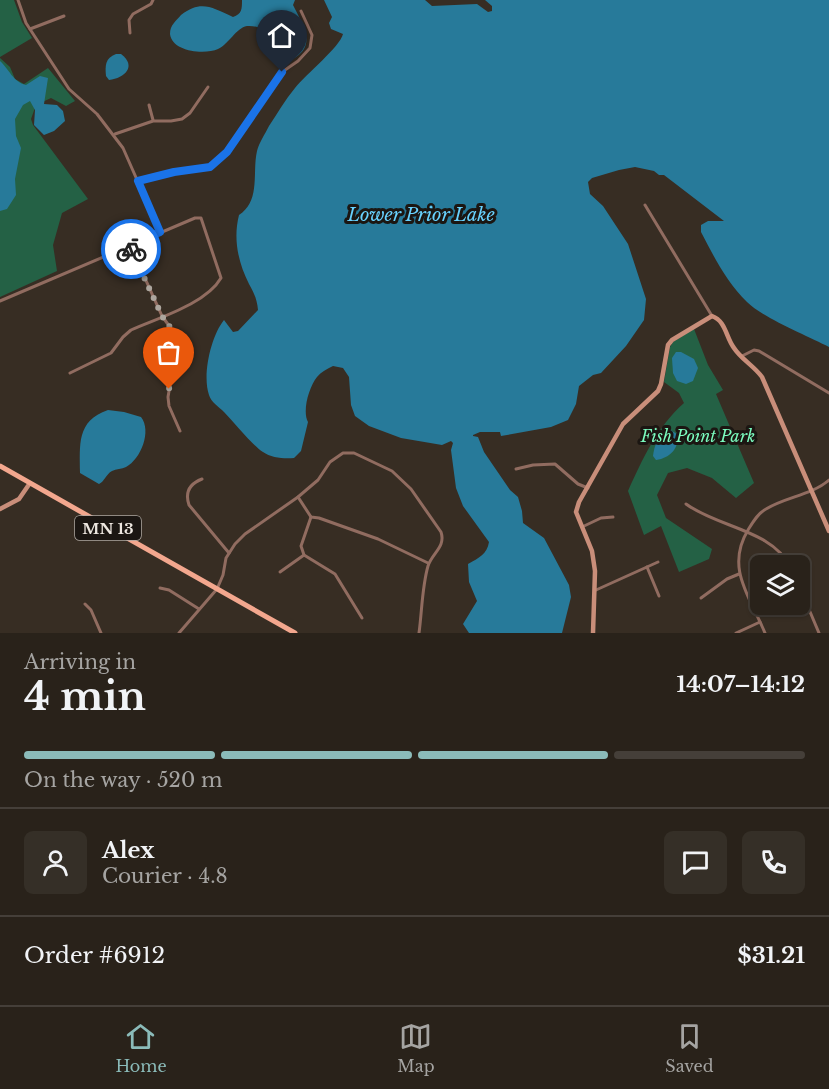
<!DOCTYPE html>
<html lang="en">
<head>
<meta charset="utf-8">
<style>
	:root { --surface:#29221a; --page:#352f27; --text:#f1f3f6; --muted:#a5a4a2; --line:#453f39; --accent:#8bbbb9 }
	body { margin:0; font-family:"Libre Baskerville",serif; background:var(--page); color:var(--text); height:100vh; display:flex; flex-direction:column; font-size:22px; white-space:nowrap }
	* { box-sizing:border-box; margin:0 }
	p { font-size:20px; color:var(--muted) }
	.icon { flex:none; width:33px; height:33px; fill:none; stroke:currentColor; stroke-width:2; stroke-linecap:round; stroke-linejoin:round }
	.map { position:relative; height:633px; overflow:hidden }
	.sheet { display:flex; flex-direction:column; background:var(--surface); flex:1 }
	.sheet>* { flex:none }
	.tools { position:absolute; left:750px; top:555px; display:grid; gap:12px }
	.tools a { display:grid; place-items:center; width:60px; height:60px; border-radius:9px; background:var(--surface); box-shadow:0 2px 4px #0004,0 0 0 2px var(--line); font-size:30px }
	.pin { position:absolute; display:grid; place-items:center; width:51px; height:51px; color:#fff; margin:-62px -26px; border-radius:50% 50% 50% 0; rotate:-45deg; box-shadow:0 0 6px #0007 }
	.pin .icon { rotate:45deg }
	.courier { position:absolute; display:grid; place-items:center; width:60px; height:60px; margin:-30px; border:4px solid #1a73e8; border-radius:50%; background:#fff; color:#222; box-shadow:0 2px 8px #0007 }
	.head em { font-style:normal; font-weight:700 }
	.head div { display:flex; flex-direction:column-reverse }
	.head { display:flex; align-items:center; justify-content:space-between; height:102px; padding:0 24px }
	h1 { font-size:39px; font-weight:700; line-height:45px }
	.bar { display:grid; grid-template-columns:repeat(4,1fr); gap:9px 6px; align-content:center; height:72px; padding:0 24px }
	.bar i { height:8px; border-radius:4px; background:var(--line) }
	.bar .on { background:var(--accent) }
	.bar p { grid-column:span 4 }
	.line { display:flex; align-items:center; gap:15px; padding:0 24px; border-top:2px solid var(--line) }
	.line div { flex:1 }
	.round { display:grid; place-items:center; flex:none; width:63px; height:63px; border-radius:9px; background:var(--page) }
	.dock { display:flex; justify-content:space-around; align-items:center; height:84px; border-top:2px solid var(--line); background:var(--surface); font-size:16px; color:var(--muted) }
	.dock a { display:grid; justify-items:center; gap:3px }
	.dock .on { color:var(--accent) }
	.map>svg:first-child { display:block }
</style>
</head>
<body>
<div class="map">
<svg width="829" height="633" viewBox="0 0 829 633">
	<rect width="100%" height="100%" fill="#372d23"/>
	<!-- green -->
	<g fill="#246145">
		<polygon points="0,0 14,0 22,22 32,38 0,57"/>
		<polygon points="0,58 10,67 15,79 24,84 48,68 75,101 66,106 51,98 36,105 31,119 33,125 88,199 62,213 53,245 57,271 0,297"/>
		<path d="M694 329 708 365 723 390 716 394 754 483 736 498 712 478 687 468 668 473 657 495 666 518 712 549 709 559 679 572 661 526 644 535 628 491C643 458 657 427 684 403L679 393 664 382 670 347 673 342Z"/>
	</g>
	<!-- water -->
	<g fill="#277a9a">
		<path d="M242 0H295L293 5C301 22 317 43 296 57 291 61 285 61 279 65L278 62 283 58 278 36C269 32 258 25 247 26 236 28 229 44 218 49 205 55 172 52 170 34 170 25 176 21 181 15 201 0 211 7 233 17 242 14 242 9 242 0Z"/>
		<path d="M324 0H425L432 6 477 4 488 12 492 11V6L485 0H829V347C808 336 763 318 747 302 727 283 713 255 701 232V225L708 221H724L664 175H659L654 171 635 167 619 170 592 178 588 182 590 194 603 206 628 244 646 299 644 320 626 346 601 373 593 375 579 386 576 404 568 420 551 427 501 436 500 432H480L473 435V436L478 437 484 452 510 490 518 497 522 511 523 523 544 538 569 585 571 597 562 633H469L463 624 477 601 469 582 468 564C479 558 487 554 489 542L463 506 456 488 451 450 453 443 451 441 442 445 401 438 369 426 355 416 351 405 349 377 343 368 333 366C327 369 321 372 317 377 309 387 302 411 308 422L301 451 294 458C285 459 271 458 263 452 253 446 234 422 224 412 219 407 211 402 209 395 202 375 211 336 224 320L233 332 238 331 258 310C257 299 254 293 249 284 238 262 233 239 239 215 261 201 252 172 257 151 259 143 265 134 269 126 277 114 285 100 295 88 306 74 340 47 343 34L331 29 329 23 332 17Z"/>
		<path d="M116 54H121C137 66 125 78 109 80L106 76C105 66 105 58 116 54Z"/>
		<path d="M0 61C9 69 13 82 26 85L40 76 48 78 44 104 57 105 63 111 65 121 54 131 44 135 34 125 35 110 30 101 23 105 15 119 16 136 21 148 15 179 16 195 7 209 0 211Z"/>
		<polygon points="676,352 681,352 694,359 698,368 693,381 686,384 677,381 673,373 672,358"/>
		<path d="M108 410 124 412 141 417C152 431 141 459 126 467 122 469 116 469 112 471 106 474 105 481 99 484L80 473C80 445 76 421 108 410Z"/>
		<path d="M667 428 677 434C680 448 670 458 656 460L653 456C654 446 659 434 667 428Z"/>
	</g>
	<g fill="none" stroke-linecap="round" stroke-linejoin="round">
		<!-- street -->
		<g stroke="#916c60" stroke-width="3">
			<polyline points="18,0 26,23 69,89 97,114 123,148 160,232"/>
			<polyline points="30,29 64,16"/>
			<polyline points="130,33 129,20 133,14 151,4 153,0"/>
			<polyline points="149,105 153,120"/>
			<polyline points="115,134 153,121 171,121 182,119 190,113 208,87"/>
			<polyline points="138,181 174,172 210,167 227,152 282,72 298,61 310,48 312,35 301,11"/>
			<polyline points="645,205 712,316"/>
			<polyline points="130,245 162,316 175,334 177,344 168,397 169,406 180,431"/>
			<path d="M0 301 195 218H201L221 278C206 304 158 318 131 330L123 337 111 353 70 373"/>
			<polyline points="742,356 754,350 759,351 829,393"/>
			<polyline points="516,469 533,465 555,464 578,484 588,488"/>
			<path d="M202 479C189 484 185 493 189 505L229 553"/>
			<polyline points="298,497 311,517 319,518 378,539 428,563"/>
			<path d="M686 504C717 527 774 531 789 566"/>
			<polyline points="311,517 301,546 304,555 335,574 362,618"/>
			<polyline points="582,527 601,518 613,517"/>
			<polyline points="647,567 659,596"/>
			<polyline points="280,572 304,555"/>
			<polyline points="160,588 169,590 199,609"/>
			<polyline points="800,588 819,633"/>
			<polyline points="596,590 658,562"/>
			<polyline points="701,598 727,579 739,574"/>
			<polyline points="85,604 91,610 101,633"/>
			<path d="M179 633 217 589 223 575 226 558 235 544 245 534 298 497 318 480 330 462 343 453H354L392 471 411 489 441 532C446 547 432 553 428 566 422 587 422 611 419 633"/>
			<polyline points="736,633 760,622"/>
			<path d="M765 633C750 597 725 568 748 530 753 522 758 513 766 509 785 497 812 495 829 480"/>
		</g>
		<!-- secondary -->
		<g stroke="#c98e7a" stroke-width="4.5">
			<polyline points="0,509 19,499 30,483"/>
			<path d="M593 633 595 571 592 551 576 512 579 502 623 424 658 391 661 384 668 345 672 340 712 316C726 321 726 338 734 348 741 359 754 366 762 377L829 531"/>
		</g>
		<!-- primary -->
		<polyline stroke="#f3a78e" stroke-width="5" points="0,466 295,633"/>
	</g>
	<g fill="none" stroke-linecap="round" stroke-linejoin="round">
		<!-- done -->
		<polyline stroke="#ada69e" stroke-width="6" stroke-dasharray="0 10.8" points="131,249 162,316 175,334 177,344 169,389"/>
		<!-- route -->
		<polyline stroke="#1a73e8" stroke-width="8" points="131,249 130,245 160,232 138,181 174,172 210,167 227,152 282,72"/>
	</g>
	<g text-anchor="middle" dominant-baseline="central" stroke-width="6" stroke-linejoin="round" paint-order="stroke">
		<!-- shield labels -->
		<rect fill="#1b1612" stroke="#aea8a2" stroke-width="1.5" x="75" y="516" width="66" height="24" rx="4.5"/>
		<g font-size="15" font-weight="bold" fill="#ede7e0">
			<text x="108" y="528">MN 13</text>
		</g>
		<!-- park labels -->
		<g font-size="16" font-style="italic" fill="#7bfcbf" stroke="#1b1612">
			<text x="698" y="436">Fish Point Park</text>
		</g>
		<!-- water labels -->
		<g font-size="18" font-style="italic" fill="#68d2fe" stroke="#1b1612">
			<text x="421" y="215">Lower Prior Lake</text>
		</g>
	</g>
</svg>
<div class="tools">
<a><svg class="icon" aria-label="layers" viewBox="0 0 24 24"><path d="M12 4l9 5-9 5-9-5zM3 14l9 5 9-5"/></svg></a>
</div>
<div class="pin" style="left:169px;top:389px;background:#ea580c"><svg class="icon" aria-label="bag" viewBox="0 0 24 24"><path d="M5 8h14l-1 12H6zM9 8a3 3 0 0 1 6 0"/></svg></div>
<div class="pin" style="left:282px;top:72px;background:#1f2937"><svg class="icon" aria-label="home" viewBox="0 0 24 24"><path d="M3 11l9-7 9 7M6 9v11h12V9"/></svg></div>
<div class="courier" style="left:131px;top:249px"><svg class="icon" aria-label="bike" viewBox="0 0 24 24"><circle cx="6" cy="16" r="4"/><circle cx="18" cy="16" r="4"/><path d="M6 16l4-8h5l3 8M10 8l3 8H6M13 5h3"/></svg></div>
</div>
<section class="sheet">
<div class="head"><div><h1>4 min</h1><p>Arriving in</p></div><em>14:07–14:12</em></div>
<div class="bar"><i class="on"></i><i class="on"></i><i class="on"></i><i></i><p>On the way · 520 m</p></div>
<div class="line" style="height:108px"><a class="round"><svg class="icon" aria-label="person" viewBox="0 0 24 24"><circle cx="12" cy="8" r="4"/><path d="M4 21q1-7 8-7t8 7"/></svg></a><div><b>Alex</b><p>Courier · 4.8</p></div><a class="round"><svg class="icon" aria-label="chat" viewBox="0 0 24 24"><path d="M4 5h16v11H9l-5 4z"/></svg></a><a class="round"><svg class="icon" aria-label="phone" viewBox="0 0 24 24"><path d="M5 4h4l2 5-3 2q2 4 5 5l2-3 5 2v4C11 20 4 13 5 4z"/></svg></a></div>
<div class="line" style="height:78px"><div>Order #6912</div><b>$31.21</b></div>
</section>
<nav class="dock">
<a class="on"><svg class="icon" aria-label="home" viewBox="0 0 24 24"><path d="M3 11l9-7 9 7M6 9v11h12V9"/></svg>Home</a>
<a><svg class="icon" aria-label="map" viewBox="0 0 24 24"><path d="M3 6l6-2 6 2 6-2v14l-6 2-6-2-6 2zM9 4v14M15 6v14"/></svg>Map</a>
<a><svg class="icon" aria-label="saved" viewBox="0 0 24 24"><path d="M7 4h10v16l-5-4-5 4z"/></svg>Saved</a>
</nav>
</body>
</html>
